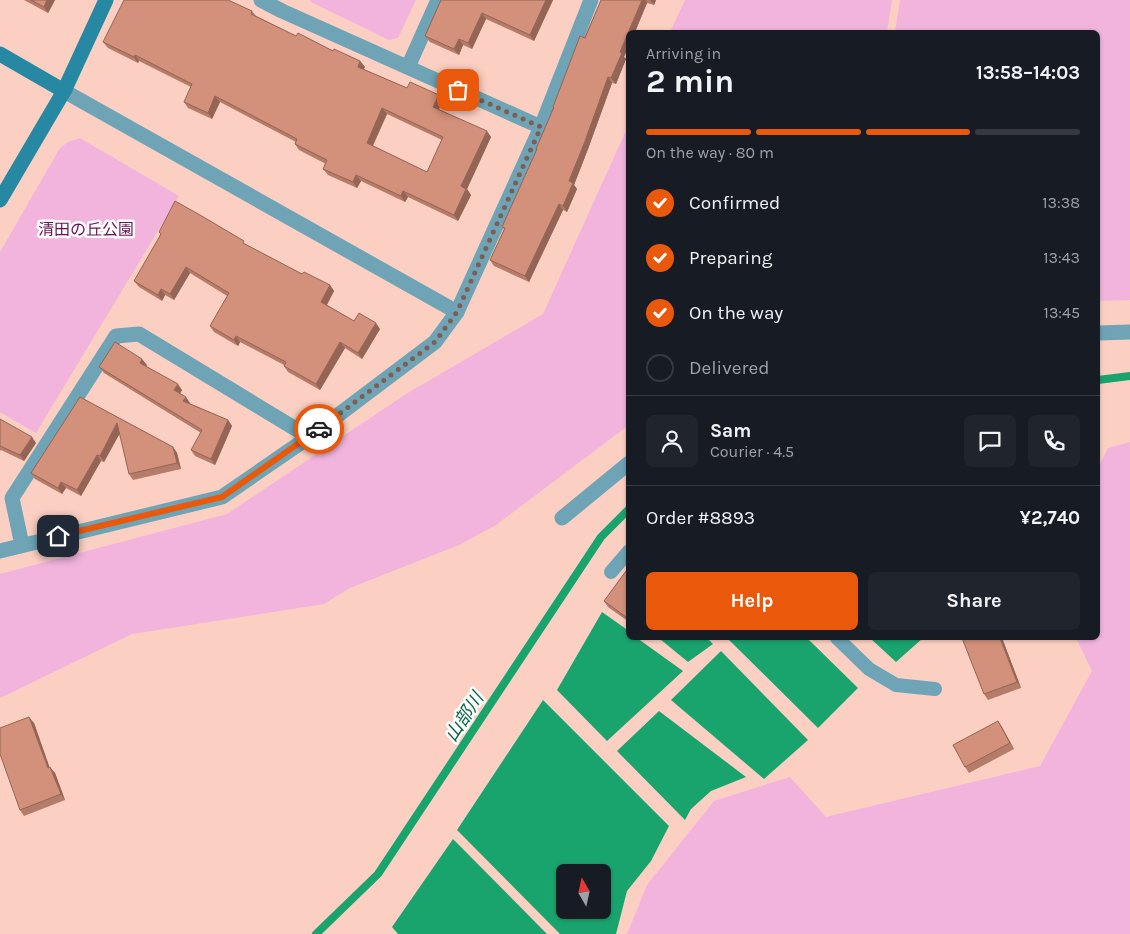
<!DOCTYPE html>
<html lang="en">
<head>
<meta charset="utf-8">
<style>
	:root { --surface:#171b24; --page:#20242c; --text:#f1f3f6; --muted:#9ea1a6; --line:#363941; --accent:#ea580c }
	body { margin:0; font-family:Karla,"Noto Sans JP",sans-serif; background:var(--page); color:var(--text); height:100vh; display:flex; flex-direction:column; font-size:19px; white-space:nowrap }
	* { box-sizing:border-box; margin:0 }
	p { font-size:16px; color:var(--muted) }
	.icon { flex:none; width:28px; height:28px; fill:none; stroke:currentColor; stroke-width:2; stroke-linecap:round; stroke-linejoin:round }
	.map { position:relative; flex:1; overflow:hidden }
	.details { position:absolute; left:626px; top:30px; width:474px; height:610px; display:flex; flex-direction:column; background:var(--surface); border-radius:8px; box-shadow:0 1px 4px #0004 }
	.details>* { flex:none }
	.needle { width:32px; rotate:351deg }
	.controls { position:absolute; left:556px; top:864px; display:grid; gap:10px }
	.controls a { display:grid; place-items:center; width:55px; height:55px; border-radius:8px; background:var(--surface); box-shadow:0 1px 4px #0004; font-size:25px }
	.pin { position:absolute; display:grid; place-items:center; width:42px; height:42px; color:#fff; margin:-21px; border-radius:10px; box-shadow:0 2px 8px #0006 }
	.courier { position:absolute; display:grid; place-items:center; width:50px; height:50px; margin:-25px; border:4px solid #ea580c; border-radius:50%; background:#fff; color:#222; box-shadow:0 1px 6px #0007 }
	.head em { font-style:normal; font-weight:700 }
	.head div { display:flex; flex-direction:column-reverse }
	.head { display:flex; align-items:center; justify-content:space-between; height:85px; padding:0 20px }
	h1 { font-size:32px; font-weight:700; line-height:38px }
	.bar { display:grid; grid-template-columns:repeat(4,1fr); gap:8px 5px; align-content:center; height:60px; padding:0 20px }
	.bar i { height:6px; border-radius:4px; background:var(--line) }
	.bar .on { background:var(--accent) }
	.bar p { grid-column:span 4 }
	.line { display:flex; align-items:center; gap:12px; padding:0 20px; border-top:1px solid var(--line) }
	.line div { flex:1 }
	.round { display:grid; place-items:center; flex:none; width:52px; height:52px; border-radius:8px; background:var(--page) }
	ol { padding:0 20px; list-style:none }
	li { display:flex; align-items:center; gap:15px; height:55px }
	li p { margin-inline-start:auto }
	li .icon { padding:5px; border-radius:50%; background:var(--accent); color:#fff; stroke-width:4 }
	li:last-child { color:var(--muted) }
	li i { width:28px; height:28px; border:2px solid var(--line); border-radius:50% }
	.cta { display:flex; gap:10px; margin-top:auto; padding:10px 20px }
	.cta a { flex:1; height:58px; border-radius:8px; background:var(--accent); color:#fff; font-size:20px; font-weight:700; line-height:58px; text-align:center }
	.cta a+a { background:var(--page); color:var(--text) }
	.map>svg:first-child { display:block }
</style>
</head>
<body>
<div class="map">
<svg width="1130" height="934" viewBox="0 0 1130 934">
	<rect width="100%" height="100%" fill="#fbd0c2"/>
	<!-- green -->
	<g fill="#f2b4dd">
		<polygon points="310,0 416,0 398,38 389,40 311,2"/>
		<polygon points="685,0 892,0 887,32 670,32"/>
		<polygon points="900,0 1130,0 1130,300 1098,301 1098,32 895,32"/>
		<polygon points="629,124 629,425 496,525 459,545 350,588 324,604 132,634 0,698 0,574 227,514 406,394 543,314"/>
		<polygon points="80,138 179,196 36,433 0,412 0,252 60,148 68,142"/>
		<polygon points="1130,442 1130,934 627,934 647,885 714,801 790,777 826,817 1040,766 1092,671 1076,638 1098,638 1098,468 1108,448"/>
	</g>
	<!-- water -->
	<g fill="#1aa46d" fill-rule="evenodd">
		<polygon points="602,612 629,631 629,638 637,638 683,671 607,741 557,690"/>
		<polygon points="661,638 707,638 713,644 688,662 660,639"/>
		<polygon points="727,638 807,638 858,688 818,728"/>
		<polygon points="870,638 923,638 896,662"/>
		<polygon points="721,651 808,740 764,779 671,700"/>
		<path d="M543 700 669 826 651 861 627 891 616 934H560L457 830ZM565 872H602V910H565Z"/>
		<polygon points="659,711 746,777 711,791 691,809 685,820 617,751"/>
		<polygon points="453,839 547,934 398,934 392,927"/>
	</g>
	<g fill="none" stroke-linecap="round" stroke-linejoin="round">
		<!-- stream -->
		<g stroke="#1aa46d" stroke-width="8">
			<polyline points="1098,380 1130,376"/>
			<polyline points="316,934 378,874 601,537 629,509"/>
		</g>
		<!-- lane -->
		<g stroke="#6ea4b5" stroke-width="14">
			<polyline points="611,572 629,551"/>
			<polyline points="837,638 869,669 896,685 935,689"/>
		</g>
		<!-- street -->
		<g stroke="#6ea4b5" stroke-width="15">
			<polyline points="261,0 282,11 541,127"/>
			<polyline points="408,67 438,0"/>
			<polyline points="64,91 457,312"/>
			<polyline points="1098,333 1130,332"/>
			<polyline points="562,518 629,463"/>
			<polyline points="22,545 12,498 116,336 139,334 309,437"/>
			<polyline points="0,551 222,497 309,437 435,342 457,312 541,127 591,0"/>
		</g>
		<!-- secondary -->
		<g stroke="#2688a2" stroke-width="15">
			<polyline points="0,54 64,91"/>
			<polyline points="0,200 64,91 106,0"/>
		</g>
	</g>
	<!-- wall -->
	<g fill="#b57c69" fill-rule="evenodd">
		<polygon points="24,0 55,0 48,13"/>
		<polygon points="441,0 553,0 534,41 486,19 472,49 463,45 459,55 430,42 425,36"/>
		<polygon points="601,0 656,0 654,5 647,3 635,32 629,32 624,57 626,59 616,84 612,83 588,149 574,185 577,189 567,212 563,210 529,282 494,266 490,260 504,229 502,227 537,150 553,108 553,107"/>
		<path d="M252 11 256 16 296 36 360 61 365 67 363 69 407 88 443 101 439 109 491 137 467 189 471 195 458 221 408 197 405 202 361 181 357 188 328 175 323 169 326 164 299 150 295 144 296 142 220 102 212 119 188 108 184 102 191 87 139 61 138 63 108 48 103 42ZM387 114 442 140 427 172 373 146Z"/>
		<polygon points="159,232 246,245 302,274 330,285 334,291 327,305 354,321 380,329 362,359 345,348 320,390 288,372 284,366 284,365 240,342 238,346 214,332 210,326 227,296 190,273 174,300 165,295 162,301 139,287 134,281 161,235"/>
		<polygon points="147,365 146,366 182,390 180,394 189,403 228,420 232,426 215,465 195,456 191,450 201,433 104,373 99,367"/>
		<polygon points="80,397 173,447 177,453 181,469 133,480 129,474 120,433 104,462 101,461 81,496 66,488 62,494 35,479 31,473"/>
		<polygon points="0,419 36,443 24,461 1,450 0,451"/>
		<polygon points="629,567 629,622 608,607 604,601"/>
		<polygon points="962,638 1002,638 1021,688 988,700 984,694"/>
		<polygon points="998,721 1014,749 969,773 965,767"/>
		<polygon points="34,723 49,767 55,773 65,800 24,816 20,810"/>
	</g>
	<!-- shaded-wall -->
	<g fill="#946555">
		<polygon points="47,0 55,0 48,13 44,7"/>
		<polygon points="546,0 553,0 534,41 530,35"/>
		<polygon points="642,0 646,0 647,3 635,32 629,32 629,46 624,57 626,59 616,84 611,78 620,52"/>
		<polygon points="650,0 656,0 654,5"/>
		<polygon points="482,13 486,19 472,49 468,43"/>
		<polygon points="459,39 463,45 459,55 454,49"/>
		<polygon points="135,55 139,61 138,63 134,57"/>
		<polygon points="360,61 365,67 362,73 358,67"/>
		<polygon points="608,77 612,83 588,149 574,185 577,189 567,212 563,206 569,181"/>
		<polygon points="439,95 443,101 437,113 433,107"/>
		<polygon points="215,96 220,102 212,119 208,113"/>
		<polygon points="382,108 387,114 371,149 367,143"/>
		<polygon points="487,131 491,137 467,189 471,195 458,221 454,215 461,186"/>
		<polygon points="356,175 361,181 357,188 353,182"/>
		<polygon points="403,191 408,197 405,202 401,196"/>
		<polygon points="559,204 563,210 529,282 525,276"/>
		<polygon points="186,267 190,273 174,300 170,294"/>
		<polygon points="330,285 334,291 325,308 321,302"/>
		<polygon points="161,289 165,295 162,301 158,295"/>
		<polygon points="376,323 380,329 362,359 358,353"/>
		<polygon points="236,336 240,342 238,346 234,340"/>
		<polygon points="340,342 345,348 320,390 316,384"/>
		<polygon points="142,359 147,365 144,369 140,363"/>
		<polygon points="178,384 182,390 178,396 174,390"/>
		<polygon points="186,397 190,403 188,406 183,401"/>
		<polygon points="228,420 232,426 215,465 211,459"/>
		<polygon points="117,423 122,429 104,462 100,456"/>
		<polygon points="32,437 36,443 24,461 20,455"/>
		<polygon points="173,447 177,453 181,469 177,463"/>
		<polygon points="97,455 101,461 81,496 77,490"/>
		<polygon points="61,482 66,488 62,494 58,488"/>
		<polygon points="1000,638 1002,638 1021,688 1017,682"/>
		<polygon points="29,717 34,723 52,774 48,768"/>
		<polygon points="998,721 1002,727 1014,749 1010,743"/>
		<polygon points="50,767 55,773 65,800 61,794"/>
	</g>
	<!-- building -->
	<g fill="#d3907a" stroke="#946555" fill-rule="evenodd">
		<polygon points="31,0 47,0 44,7"/>
		<path d="M124 0H228L252 11 251 14 296 36 298 33 333 51 334 49 360 61 358 67 407 88 410 82 439 95 433 107 487 131 461 186 466 189 454 215 403 191 401 196 356 175 353 182 323 169 327 160 295 144 297 139 215 96 208 113 184 102 192 84 135 55 134 57 103 42ZM382 108 443 137 427 172 367 143Z"/>
		<polygon points="441,0 546,0 530,35 482,13 468,43 459,39 454,49 425,36"/>
		<polygon points="601,0 642,0 620,52 622,53 611,78 608,77 584,144 569,181 573,183 563,206 559,204 525,276 490,260 505,228 502,227 537,149 536,149 554,107 553,107 580,36 585,38"/>
		<polygon points="175,201 200,215 244,241 243,243 302,274 304,272 330,285 321,302 354,321 359,313 376,323 358,353 340,342 316,384 284,366 286,362 236,336 234,340 210,326 229,293 186,267 170,294 161,289 158,295 134,281 161,234 159,232"/>
		<polygon points="115,342 142,359 140,363 178,384 174,390 186,397 183,401 228,420 211,459 191,450 202,430 99,367"/>
		<polygon points="80,397 173,447 177,463 129,474 117,423 100,456 97,455 77,490 61,482 58,488 31,473"/>
		<polygon points="0,419 32,437 20,455 0,446"/>
		<polygon points="629,567 629,614 626,617 604,601"/>
		<polygon points="962,638 1000,638 1017,682 984,694"/>
		<polygon points="29,717 48,768 50,767 61,794 20,810 0,754 0,728"/>
		<polygon points="998,721 1010,743 965,767 953,745"/>
	</g>
	<g fill="none" stroke-linecap="round" stroke-linejoin="round">
		<!-- done -->
		<polyline stroke="#7e5e53" stroke-width="5" stroke-dasharray="0 9" points="319,429 435,342 457,312 541,127 458,90"/>
		<!-- route -->
		<polyline stroke="#ea580c" stroke-width="6" points="58,536 222,497 319,429"/>
	</g>
	<g text-anchor="middle" dominant-baseline="central" stroke-width="5" stroke-linejoin="round" paint-order="stroke">
		<!-- park labels -->
		<g font-size="16" fill="#661353" stroke="#fcfcfc">
			<text x="86" y="229">清田の丘公園</text>
		</g>
		<!-- water labels -->
		<g font-size="18" font-style="italic" fill="#026640" stroke="#fcfcfc">
			<text transform="translate(464 717) rotate(-57)">山部川</text>
		</g>
	</g>
</svg>
<div class="controls">
<a><svg class="needle" viewBox="-14 -14 28 28"><path d="M0-13l5 13h-10z" fill="#e53935"/><path d="M0 13l5-13h-10z" fill="#9ea1a6"/></svg></a>
</div>
<div class="pin" style="left:458px;top:90px;background:#ea580c"><svg class="icon" aria-label="bag" viewBox="0 0 24 24"><path d="M5 8h14l-1 12H6zM9 8a3 3 0 0 1 6 0"/></svg></div>
<div class="pin" style="left:58px;top:536px;background:#1f2937"><svg class="icon" aria-label="home" viewBox="0 0 24 24"><path d="M3 11l9-7 9 7M6 9v11h12V9"/></svg></div>
<div class="courier" style="left:319px;top:429px"><svg class="icon" aria-label="car" viewBox="0 0 24 24"><path d="M5 17H2v-5l4-1 3-4h7l3 4 3 1v5h-3M9 17h6M6 11h13"/><circle cx="7" cy="17" r="2"/><circle cx="17" cy="17" r="2"/></svg></div>
<section class="details">
<div class="head"><div><h1>2 min</h1><p>Arriving in</p></div><em>13:58–14:03</em></div>
<div class="bar"><i class="on"></i><i class="on"></i><i class="on"></i><i></i><p>On the way · 80 m</p></div>
<ol>
<li><svg class="icon" aria-label="check" viewBox="0 0 24 24"><path d="M5 12l5 5 9-10"/></svg>Confirmed<p>13:38</p></li>
<li><svg class="icon" aria-label="check" viewBox="0 0 24 24"><path d="M5 12l5 5 9-10"/></svg>Preparing<p>13:43</p></li>
<li><svg class="icon" aria-label="check" viewBox="0 0 24 24"><path d="M5 12l5 5 9-10"/></svg>On the way<p>13:45</p></li>
<li><i></i>Delivered</li>
</ol>
<div class="line" style="height:90px"><a class="round"><svg class="icon" aria-label="person" viewBox="0 0 24 24"><circle cx="12" cy="8" r="4"/><path d="M4 21q1-7 8-7t8 7"/></svg></a><div><b>Sam</b><p>Courier · 4.5</p></div><a class="round"><svg class="icon" aria-label="chat" viewBox="0 0 24 24"><path d="M4 5h16v11H9l-5 4z"/></svg></a><a class="round"><svg class="icon" aria-label="phone" viewBox="0 0 24 24"><path d="M5 4h4l2 5-3 2q2 4 5 5l2-3 5 2v4C11 20 4 13 5 4z"/></svg></a></div>
<div class="line" style="height:65px"><div>Order #8893</div><b>¥2,740</b></div>
<div class="cta"><a>Help</a><a>Share</a></div>
</section>
</div>
</body>
</html>
